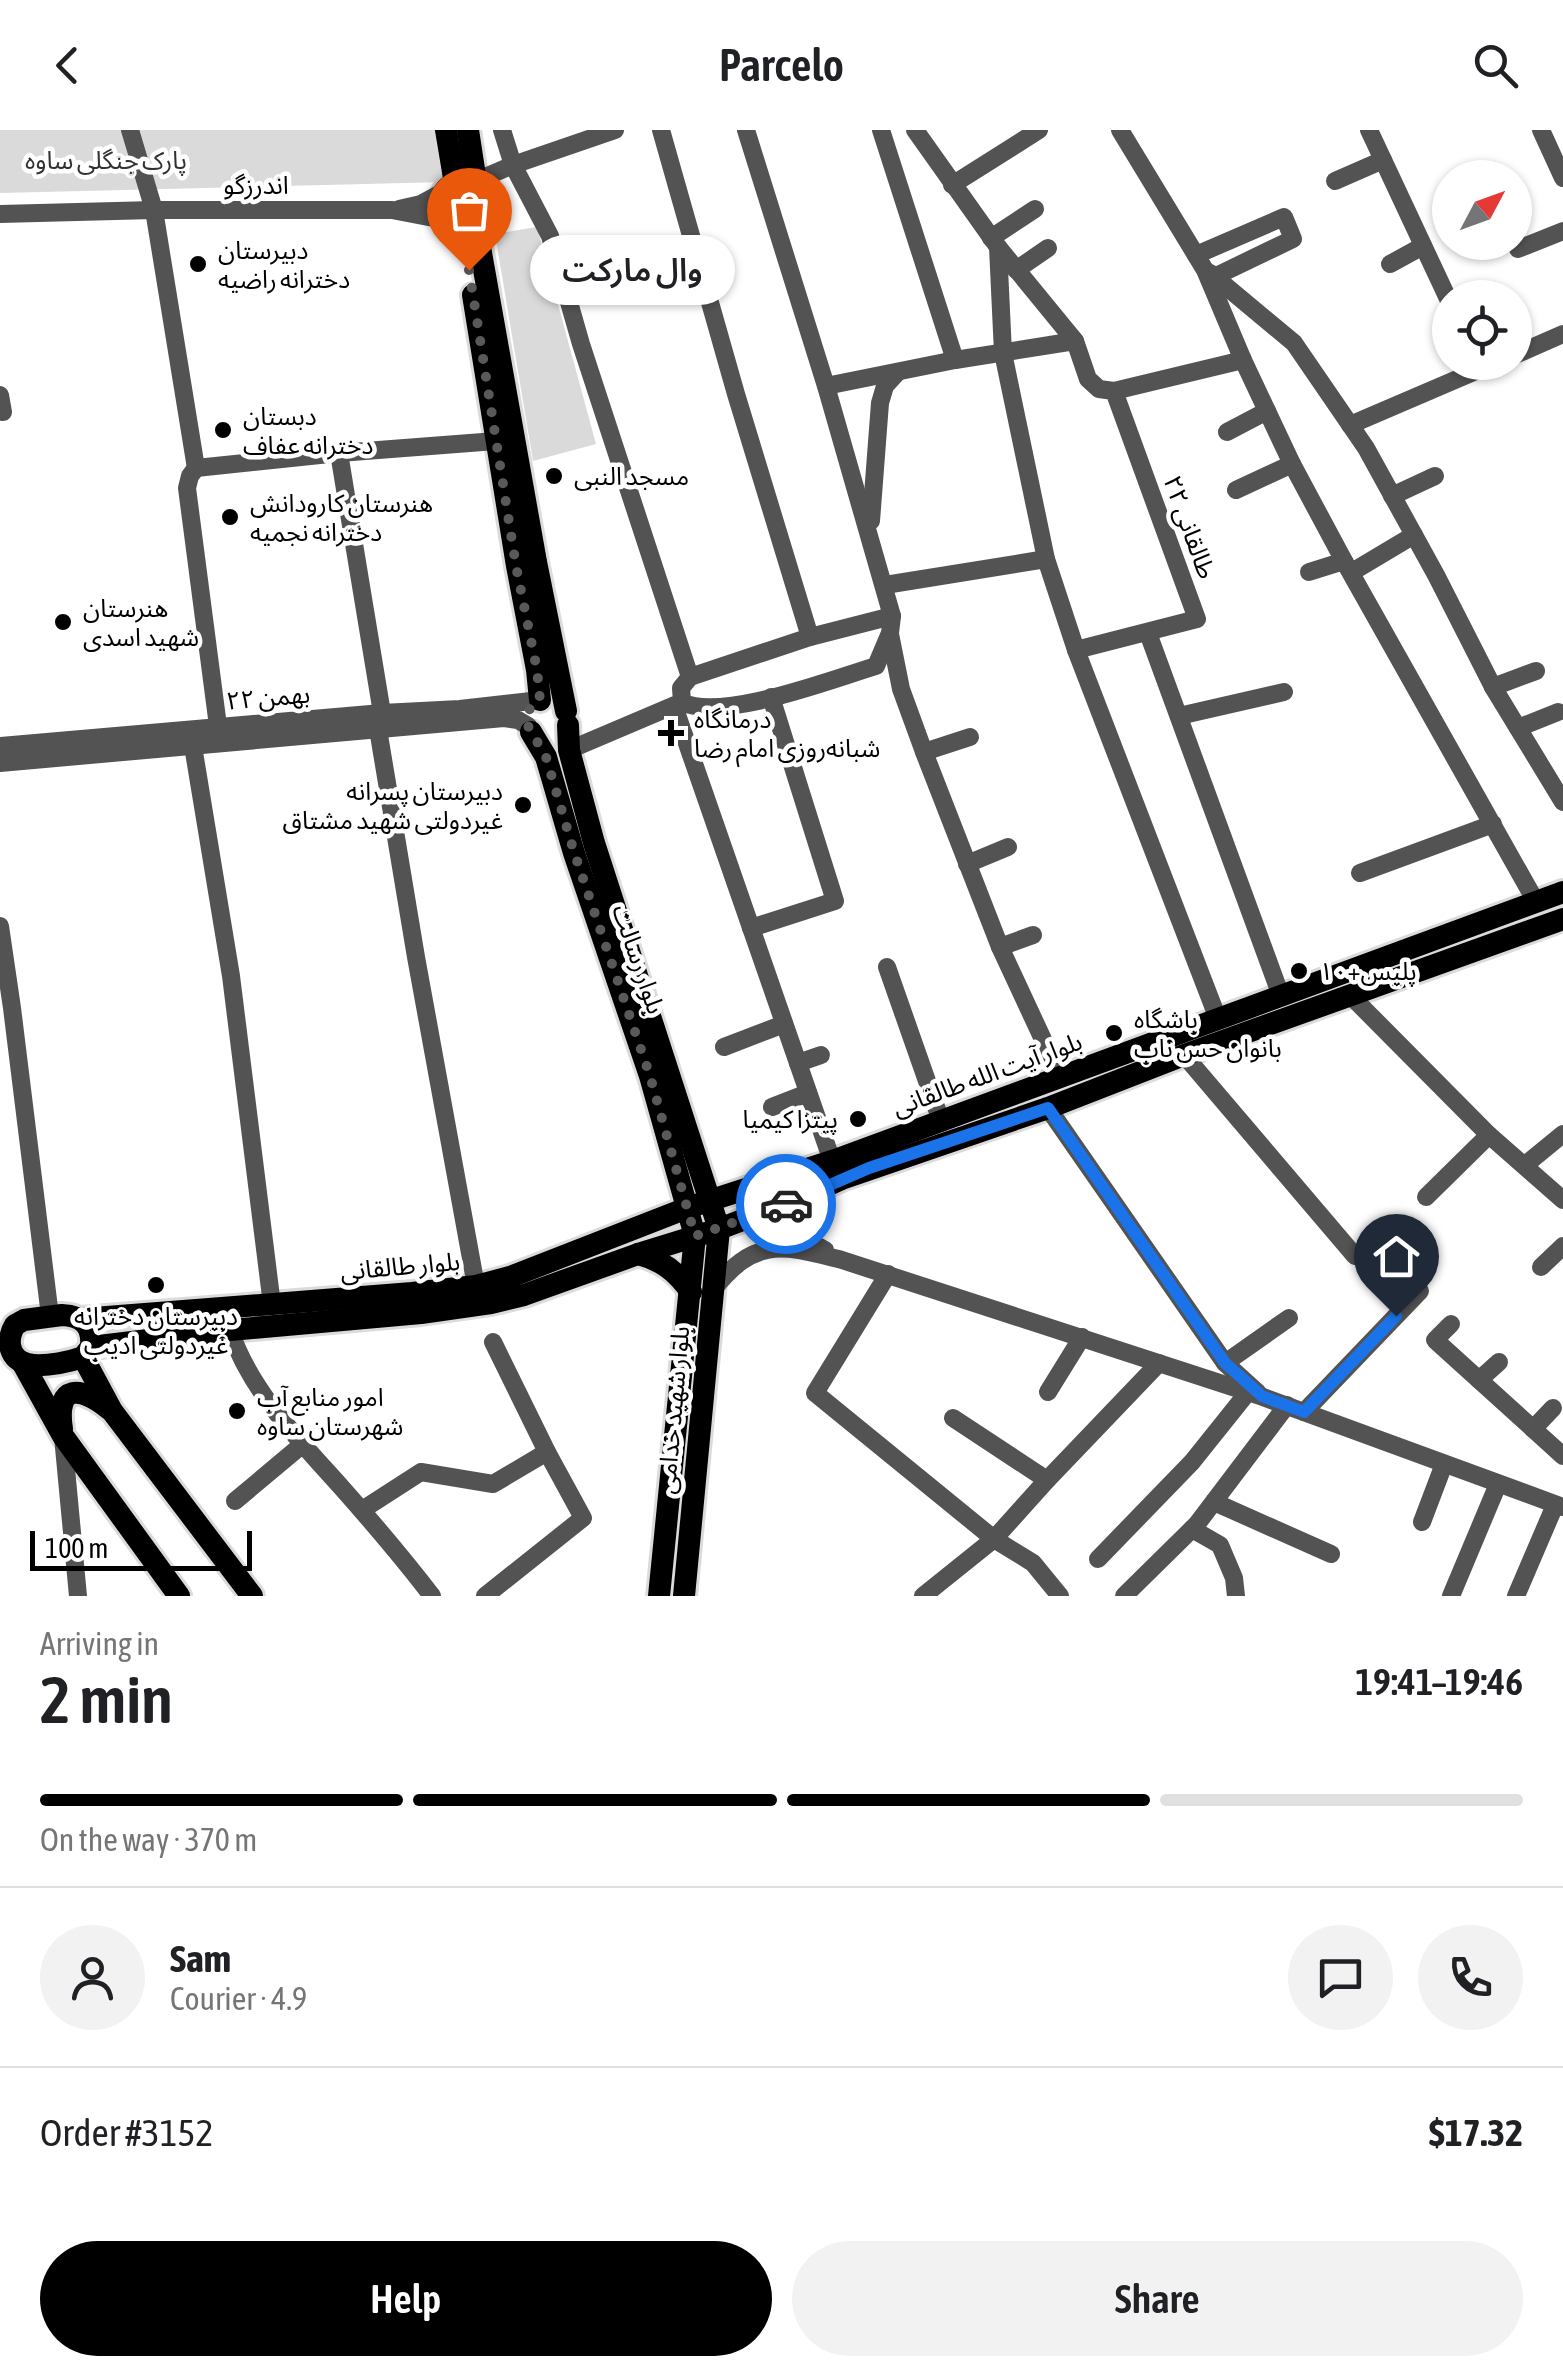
<!DOCTYPE html>
<html lang="en">
<head>
<meta charset="utf-8">
<style>
	:root { --surface:#fff; --page:#f2f2f2; --text:#202124; --muted:#757577; --line:#e0e0e0; --accent:#000 }
	body { margin:0; font-family:"Asap Condensed","Noto Sans Arabic",sans-serif; background:var(--page); color:var(--text); height:100vh; display:flex; flex-direction:column; font-size:38px; white-space:nowrap }
	* { box-sizing:border-box; margin:0 }
	p { font-size:32px; color:var(--muted) }
	.icon { flex:none; width:55px; height:55px; fill:none; stroke:currentColor; stroke-width:2; stroke-linecap:round; stroke-linejoin:round }
	.map { position:relative; height:1466px; overflow:hidden }
	.drawer { display:flex; flex-direction:column; background:var(--surface); flex:1 }
	.drawer>* { flex:none }
	.needle { width:65px; rotate:49deg }
	.tools { position:absolute; left:1432px; top:30px; display:grid; gap:20px }
	.tools a { display:grid; place-items:center; width:100px; height:100px; border-radius:50%; background:var(--surface); box-shadow:0 2px 8px #0004; font-size:50px }
	.scale { position:absolute; left:30px; bottom:25px; width:222px; box-sizing:border-box; padding-left:10px; border:5px solid #000; border-top:0; font-size:28px; line-height:35px; white-space:nowrap; color:#000; -webkit-text-stroke:8px #fff; paint-order:stroke }
	.pin { position:absolute; display:grid; place-items:center; width:85px; height:85px; color:#fff; margin:-102px -42px; border-radius:50% 50% 50% 0; rotate:-45deg; box-shadow:0 0 10px #0007 }
	.pin .icon { rotate:45deg }
	.courier { position:absolute; display:grid; place-items:center; width:100px; height:100px; margin:-50px; border:8px solid #1a73e8; border-radius:50%; background:#fff; color:#222; box-shadow:0 2px 12px #0007 }
	.bubble { position:absolute; height:70px; border-radius:35px; background:var(--surface); box-shadow:0 2px 8px #0004; font-size:32px; font-weight:600; line-height:70px; text-align:center }
	.headline em { font-style:normal; font-weight:600 }
	.headline div { display:flex; flex-direction:column-reverse }
	.headline { display:flex; align-items:center; justify-content:space-between; height:170px; padding:0 40px }
	h1 { font-size:65px; font-weight:600; line-height:75px }
	.bar { display:grid; grid-template-columns:repeat(4,1fr); gap:15px 10px; align-content:center; height:120px; padding:0 40px }
	.bar i { height:12px; border-radius:8px; background:var(--line) }
	.bar .on { background:var(--accent) }
	.bar p { grid-column:span 4 }
	.line { display:flex; align-items:center; gap:25px; padding:0 40px; border-top:2px solid var(--line) }
	.line div { flex:1 }
	.round { display:grid; place-items:center; flex:none; width:105px; height:105px; border-radius:52px; background:var(--page) }
	.cta { display:flex; gap:20px; margin-top:auto; padding:20px 40px }
	.cta a { flex:1; height:115px; border-radius:60px; background:var(--accent); color:#fff; font-size:40px; font-weight:600; line-height:115px; text-align:center }
	.cta a+a { background:var(--page); color:var(--text) }
	header { display:flex; justify-content:space-between; align-items:center; height:130px; padding:0 40px; background:var(--surface); font-size:45px; font-weight:600 }
	.map>svg:first-child { display:block }
</style>
</head>
<body>
<header><svg class="icon" aria-label="back" viewBox="0 0 24 24"><path d="M15 5l-7 7 7 7"/></svg>Parcelo<svg class="icon" aria-label="search" viewBox="0 0 24 24"><circle cx="10" cy="10" r="6"/><path d="M15 15l6 6"/></svg></header>
<div class="map">
<svg width="1563" height="1466" viewBox="0 0 1563 1466">
	<rect width="100%" height="100%" fill="#fff"/>
	<!-- green -->
	<g fill="#dadada">
		<polygon points="0,0 435,0 445,52 0,63"/>
		<polygon points="537,97 596,314 533,331 495,104"/>
	</g>
	<g fill="none" stroke-linecap="round" stroke-linejoin="round">
		<!-- major casing -->
		<g stroke="#dbdbdb" stroke-width="28">
			<g id="major">
				<polyline points="446,0 455,54"/>
				<polyline points="468,0 477,59"/>
				<circle cx="462" cy="73" r="21"/>
				<polyline points="475,89 536,432 566,581"/>
				<polyline points="473,165 517,436 537,540 540,570"/>
				<polyline points="568,595 569,620 594,713 719,1099 684,1466"/>
				<polyline points="531,602 546,627 574,723 650,946 695,1106 659,1466"/>
				<path d="M638 1124C663 1131 676 1141 691 1162"/>
				<path d="M62 1185C83 1186 93 1196 91 1217L83 1227C69 1232 49 1236 34 1235 11 1234 4 1213 15 1195L24 1190Z"/>
				<polyline points="81,1189 412,1163 476,1156 510,1147 687,1078 835,1030 1563,762"/>
				<polyline points="91,1217 230,1200 421,1183 491,1173 524,1165 638,1124 719,1099 795,1070 844,1048 1048,978 1184,925 1563,789"/>
				<polyline points="83,1227 112,1281 252,1466"/>
				<polyline points="22,1232 63,1306 179,1466"/>
				<path d="M62 1299C55 1253 81 1256 109 1279"/>
			</g>
		</g>
		<!-- minor -->
		<g stroke="#535353" stroke-width="18">
			<polyline points="130,0 154,80 196,338"/>
			<polyline points="502,0 513,35 550,106 581,214 690,547"/>
			<polyline points="661,0 736,264 810,507"/>
			<polyline points="881,0 955,230"/>
			<polyline points="915,0 998,117 1003,223 1046,429 1076,520 1218,889"/>
			<polyline points="1120,0 1205,140 1243,230 1292,334 1344,431 1536,772"/>
			<polyline points="1369,0 1450,173"/>
			<polyline points="1541,0 1563,48"/>
			<polyline points="476,51 513,35 615,0"/>
			<polyline points="1335,51 1383,30"/>
			<polyline points="952,55 1039,0"/>
			<polyline points="399,79 421,74 445,61"/>
			<polyline points="0,84 154,80 392,80 454,92"/>
			<polyline points="991,108 1035,79"/>
			<polyline points="998,117 1075,211 1088,249 1099,259 1114,261 1197,489 1076,520"/>
			<polyline points="1518,119 1563,101"/>
			<polyline points="1196,125 1284,87 1293,109 1214,147"/>
			<polyline points="1390,134 1423,116"/>
			<polyline points="1016,140 1048,118"/>
			<polyline points="1210,143 1294,213 1366,318 1436,445 1493,557 1563,672"/>
			<polyline points="1515,225 1563,204"/>
			<polyline points="826,256 955,230 1075,211"/>
			<polyline points="1114,261 1243,230"/>
			<polyline points="0,265 3,282"/>
			<polyline points="1350,295 1497,232"/>
			<polyline points="1227,302 1267,281"/>
			<polyline points="339,323 382,583"/>
			<polyline points="196,338 339,323 496,311"/>
			<polyline points="196,338 190,346 187,358 218,596"/>
			<polyline points="1236,360 1292,334"/>
			<polyline points="1392,366 1435,346"/>
			<polyline points="871,391 880,273 885,256 897,243"/>
			<polyline points="1309,442 1344,431"/>
			<polyline points="1352,442 1414,405"/>
			<polyline points="885,455 1046,429"/>
			<polyline points="1148,503 1281,866"/>
			<polyline points="890,504 901,559 924,622 1000,817 1060,946"/>
			<polyline points="1493,557 1536,541"/>
			<path d="M682 572C721 592 833 549 876 536L890 503 892 486 826 256 746 0"/>
			<polyline points="674,576 832,1031"/>
			<polyline points="1179,586 1284,562"/>
			<polyline points="1518,598 1558,582"/>
			<polyline points="378,599 416,827 476,1156"/>
			<polyline points="0,616 382,583 460,579 540,570"/>
			<polyline points="193,616 231,846 272,1175"/>
			<polyline points="569,620 682,572 681,558 690,547 810,507 892,486"/>
			<polyline points="924,622 970,607"/>
			<polyline points="0,633 504,588 518,590 528,596"/>
			<polyline points="967,734 1008,717"/>
			<polyline points="1360,743 1493,694"/>
			<polyline points="0,796 12,878 50,1186"/>
			<polyline points="751,798 835,771 771,567"/>
			<polyline points="1000,817 1033,805"/>
			<polyline points="887,837 941,991"/>
			<polyline points="1350,865 1489,1005 1563,1070"/>
			<polyline points="724,917 784,894"/>
			<polyline points="1184,925 1355,1126"/>
			<polyline points="798,933 821,925"/>
			<polyline points="772,977 808,963"/>
			<polyline points="1048,978 1225,1233 1258,1263"/>
			<polyline points="1525,1035 1563,1004"/>
			<polyline points="1426,1067 1489,1005"/>
			<path d="M795 1070C779 1101 801 1106 825 1120"/>
			<polyline points="1541,1137 1563,1116"/>
			<polyline points="888,1144 815,1263 994,1409 1033,1433 1060,1466"/>
			<path d="M712 1161C755 1106 782 1115 842 1130L1263 1267 1563 1377"/>
			<polyline points="1451,1194 1435,1210 1563,1326"/>
			<path d="M230 1200C250 1261 300 1311 342 1358 373 1393 403 1428 432 1466"/>
			<polyline points="1225,1233 1289,1188"/>
			<polyline points="1479,1250 1499,1232"/>
			<polyline points="1048,1262 1082,1207"/>
			<polyline points="1304,1282 1420,1161"/>
			<polyline points="953,1288 1047,1350"/>
			<polyline points="1533,1299 1553,1278"/>
			<polyline points="63,1307 78,1466"/>
			<polyline points="235,1371 303,1314"/>
			<polyline points="1214,1372 1331,1424"/>
			<polyline points="362,1380 421,1342 493,1354 547,1322"/>
			<polyline points="1422,1392 1444,1334"/>
			<polyline points="1192,1399 1220,1415 1234,1448 1236,1466"/>
			<polyline points="1098,1429 1192,1332 1248,1262"/>
			<polyline points="485,1466 583,1388 547,1322 493,1212"/>
			<polyline points="923,1466 994,1409 1047,1350 1159,1233"/>
			<polyline points="1124,1466 1197,1394 1287,1275"/>
			<polyline points="1451,1466 1498,1354"/>
			<polyline points="1516,1466 1555,1375"/>
		</g>
		<!-- major -->
		<use href="#major" stroke="#000" stroke-width="22"/>
	</g>
	<g fill="none" stroke-linecap="round" stroke-linejoin="round">
		<!-- done -->
		<polyline stroke="#595959" stroke-width="10" stroke-dasharray="0 18" points="469,140 516,436 537,540 540,570 530,578 528,584 528,596 546,627 574,722 650,946 695,1106 786,1074"/>
		<!-- route -->
		<polyline stroke="#1a73e8" stroke-width="12" points="786,1074 869,1038 1048,978 1225,1233 1262,1266 1304,1282 1396,1186"/>
	</g>
	<!-- markers -->
	<g fill="#000" stroke="#fff" stroke-width="4">
		<circle cx="198" cy="134" r="10"/>
		<circle cx="223" cy="300" r="10"/>
		<circle cx="554" cy="346" r="10"/>
		<circle cx="230" cy="387" r="10"/>
		<circle cx="63" cy="492" r="10"/>
		<path d="M666 588h10v10h10v10h-10v10h-10v-10h-10v-10h10z"/>
		<circle cx="523" cy="675" r="10"/>
		<circle cx="1299" cy="841" r="10"/>
		<circle cx="1114" cy="903" r="10"/>
		<circle cx="858" cy="989" r="10"/>
		<circle cx="156" cy="1155" r="10"/>
		<circle cx="237" cy="1281" r="10"/>
	</g>
	<g text-anchor="middle" dominant-baseline="central" stroke-width="9" stroke-linejoin="round" paint-order="stroke">
		<!-- park labels -->
		<g font-size="25" fill="#313131" stroke="#fff">
			<text x="106" y="30">پارک جنگلی ساوه</text>
		</g>
		<!-- street labels -->
		<g font-size="25" fill="#000" stroke="#fff">
			<text x="256" y="55">اندرزگو</text>
			<text transform="translate(1190 397) rotate(70)">طالقانی ۲۲</text>
			<text transform="translate(268 567) rotate(-5)">۲۲ بهمن</text>
			<text transform="translate(639 829) rotate(71)">بلوار رسالت</text>
			<text transform="translate(987 944) rotate(-20)">بلوار آیت الله طالقانی</text>
			<text transform="translate(400 1136) rotate(-5)">بلوار طالقانی</text>
			<text transform="translate(673 1280) rotate(-85)">بلوار شهید خدامی</text>
		</g>
		<!-- poi labels -->
		<g font-size="25" fill="#000" stroke="#fff" text-anchor="start">
			<text x="218" y="120">دبیرستان<tspan x="218" dy="29">دخترانه راضیه</tspan></text>
			<text x="243" y="286">دبستان<tspan x="243" dy="29">دخترانه عفاف</tspan></text>
			<text x="574" y="346">مسجد النبی</text>
			<text x="250" y="373">هنرستان کارودانش<tspan x="250" dy="29">دخترانه نجمیه</tspan></text>
			<text x="83" y="478">هنرستان<tspan x="83" dy="29">شهید اسدی</tspan></text>
			<text x="694" y="589">درمانگاه<tspan x="694" dy="29">شبانه‌روزی امام رضا</tspan></text>
			<text x="503" y="661" text-anchor="end">دبیرستان پسرانه<tspan x="503" dy="29">غیردولتی شهید مشتاق</tspan></text>
			<text x="1319" y="841">پلیس+۱۰</text>
			<text x="1134" y="889">باشگاه<tspan x="1134" dy="29">بانوان حس ناب</tspan></text>
			<text x="838" y="989" text-anchor="end">پیتزا کیمیا</text>
			<text x="156" y="1186" text-anchor="middle">دبیرستان دخترانه<tspan x="156" dy="29">غیردولتی ادیب</tspan></text>
			<text x="257" y="1267">امور منابع آب<tspan x="257" dy="29">شهرستان ساوه</tspan></text>
		</g>
	</g>
</svg>
<div class="tools">
<a><svg class="needle" viewBox="-14 -14 28 28"><path d="M0-13l5 13h-10z" fill="#e53935"/><path d="M0 13l5-13h-10z" fill="#757577"/></svg></a>
<a><svg class="icon" aria-label="locate" viewBox="0 0 24 24"><circle cx="12" cy="12" r="6"/><path d="M12 2v4M12 18v4M2 12h4M18 12h4"/></svg></a>
</div>
<div class="scale">100 m</div>
<div class="pin" style="left:469px;top:140px;background:#ea580c"><svg class="icon" aria-label="bag" viewBox="0 0 24 24"><path d="M5 8h14l-1 12H6zM9 8a3 3 0 0 1 6 0"/></svg></div>
<div class="pin" style="left:1396px;top:1186px;background:#1f2937"><svg class="icon" aria-label="home" viewBox="0 0 24 24"><path d="M3 11l9-7 9 7M6 9v11h12V9"/></svg></div>
<div class="courier" style="left:786px;top:1074px"><svg class="icon" aria-label="car" viewBox="0 0 24 24"><path d="M5 17H2v-5l4-1 3-4h7l3 4 3 1v5h-3M9 17h6M6 11h13"/><circle cx="7" cy="17" r="2"/><circle cx="17" cy="17" r="2"/></svg></div>
<div class="bubble" style="left:530px;top:105px;width:205px">وال مارکت</div>
</div>
<section class="drawer">
<div class="headline"><div><h1>2 min</h1><p>Arriving in</p></div><em>19:41–19:46</em></div>
<div class="bar"><i class="on"></i><i class="on"></i><i class="on"></i><i></i><p>On the way · 370 m</p></div>
<div class="line" style="height:180px"><a class="round"><svg class="icon" aria-label="person" viewBox="0 0 24 24"><circle cx="12" cy="8" r="4"/><path d="M4 21q1-7 8-7t8 7"/></svg></a><div><b>Sam</b><p>Courier · 4.9</p></div><a class="round"><svg class="icon" aria-label="chat" viewBox="0 0 24 24"><path d="M4 5h16v11H9l-5 4z"/></svg></a><a class="round"><svg class="icon" aria-label="phone" viewBox="0 0 24 24"><path d="M5 4h4l2 5-3 2q2 4 5 5l2-3 5 2v4C11 20 4 13 5 4z"/></svg></a></div>
<div class="line" style="height:130px"><div>Order #3152</div><b>$17.32</b></div>
<div class="cta"><a>Help</a><a>Share</a></div>
</section>
</body>
</html>
